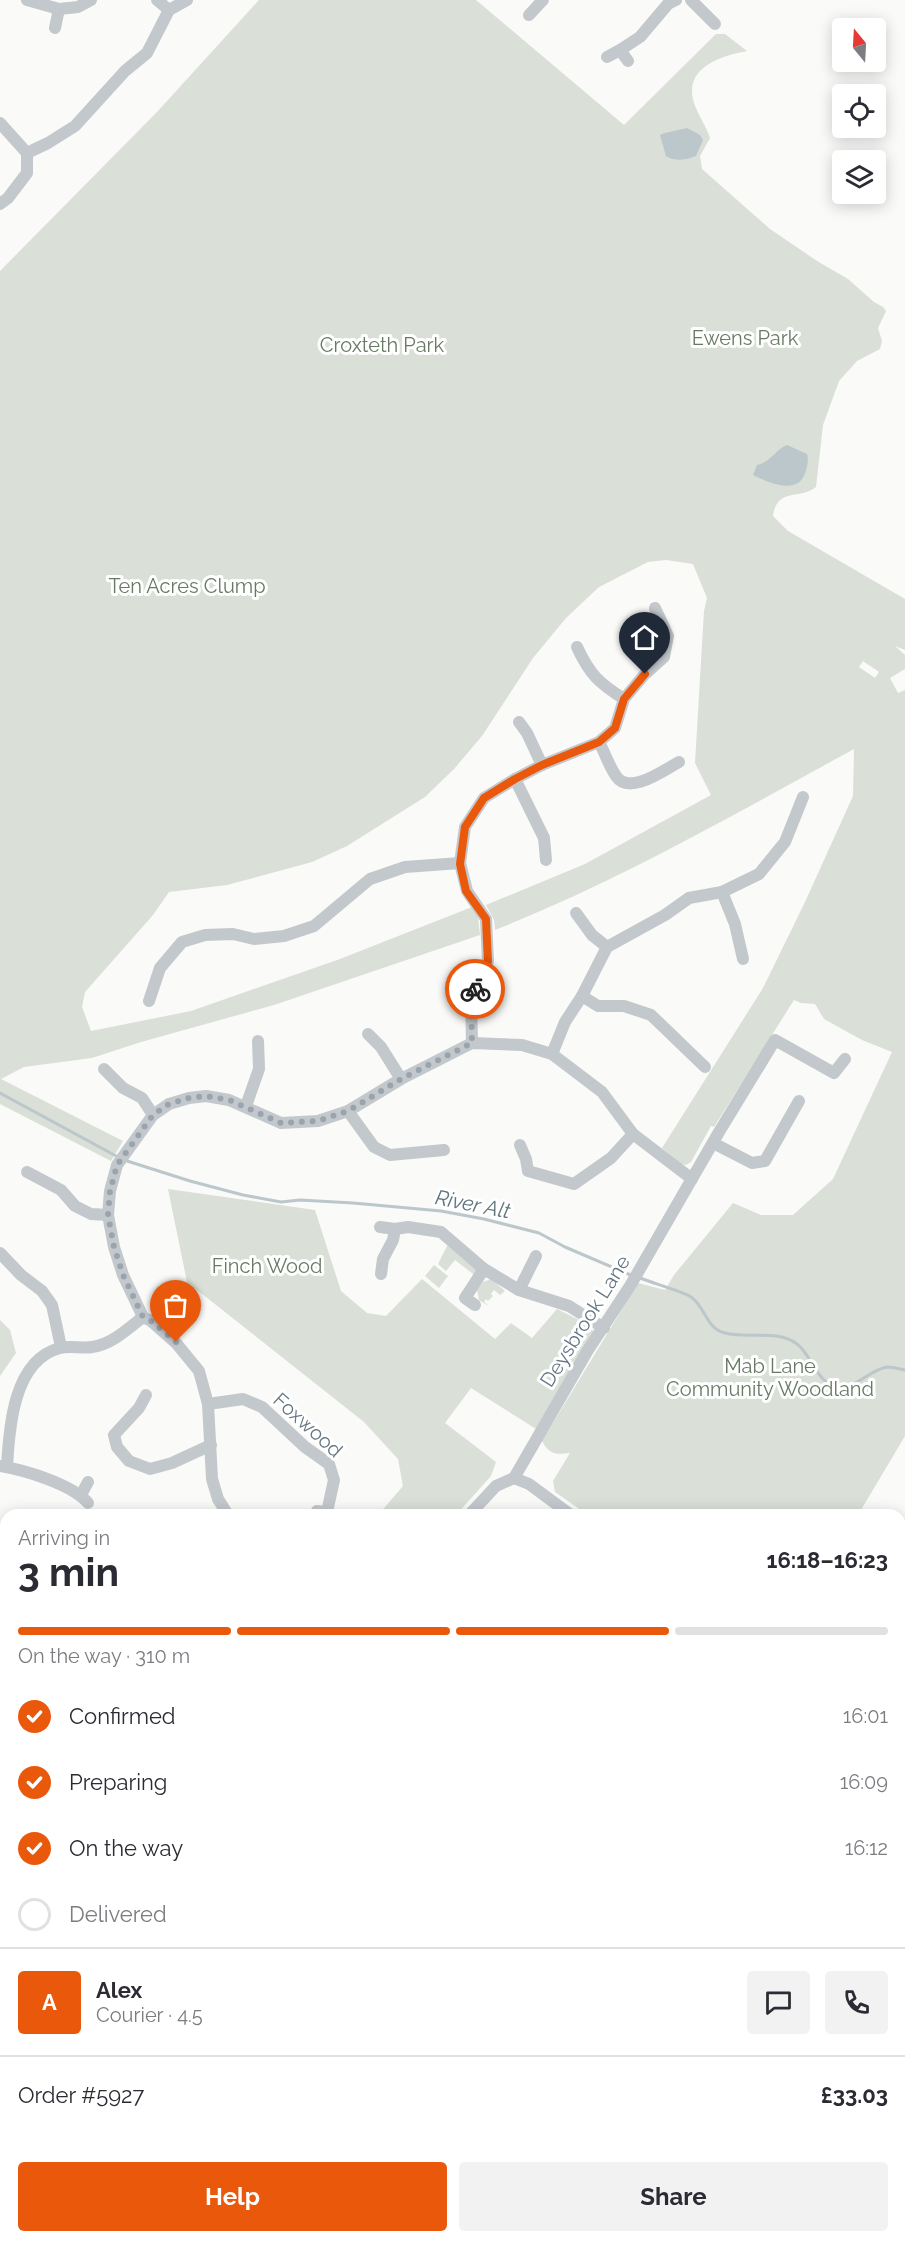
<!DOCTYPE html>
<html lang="en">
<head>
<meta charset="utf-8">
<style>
	:root { --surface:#fff; --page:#f2f2f3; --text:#2b2b33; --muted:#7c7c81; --line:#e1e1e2; --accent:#ea580c }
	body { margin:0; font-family:Raleway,sans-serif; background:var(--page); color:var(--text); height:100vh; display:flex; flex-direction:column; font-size:22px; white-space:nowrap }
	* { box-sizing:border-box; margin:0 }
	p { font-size:20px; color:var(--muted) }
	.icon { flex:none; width:33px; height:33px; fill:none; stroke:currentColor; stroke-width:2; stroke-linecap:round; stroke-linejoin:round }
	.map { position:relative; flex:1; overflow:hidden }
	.side { position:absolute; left:0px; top:1509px; width:906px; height:734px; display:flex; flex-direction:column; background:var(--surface); border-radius:18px 18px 0 0; box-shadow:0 3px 15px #0003 }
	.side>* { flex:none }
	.needle { width:39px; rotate:342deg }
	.buttons { position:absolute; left:832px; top:18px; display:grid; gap:12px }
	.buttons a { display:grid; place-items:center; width:54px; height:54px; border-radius:6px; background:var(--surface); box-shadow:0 3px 15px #0003; font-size:30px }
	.pin { position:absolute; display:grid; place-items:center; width:51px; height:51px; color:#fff; margin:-62px -26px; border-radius:50% 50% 50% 0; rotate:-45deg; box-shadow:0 0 6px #0007 }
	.pin .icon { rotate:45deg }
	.courier { position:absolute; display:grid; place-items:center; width:60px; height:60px; margin:-30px; border:4px solid #ea580c; border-radius:50%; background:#fff; color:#222; box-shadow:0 2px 8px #0007 }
	.headline em { font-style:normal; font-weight:700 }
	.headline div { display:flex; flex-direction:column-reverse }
	.headline { display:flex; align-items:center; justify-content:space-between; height:102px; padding:0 18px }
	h1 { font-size:39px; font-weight:700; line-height:45px }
	.bar { display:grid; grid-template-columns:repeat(4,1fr); gap:9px 6px; align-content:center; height:72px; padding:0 18px }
	.bar i { height:8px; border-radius:4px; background:var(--line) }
	.bar .on { background:var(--accent) }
	.bar p { grid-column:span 4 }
	.line { display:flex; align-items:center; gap:15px; padding:0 18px; border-top:2px solid var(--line) }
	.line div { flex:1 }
	.round { display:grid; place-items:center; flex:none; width:63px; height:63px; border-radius:6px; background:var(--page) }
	ol { padding:0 18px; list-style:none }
	li { display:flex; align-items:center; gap:18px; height:66px }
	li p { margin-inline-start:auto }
	li .icon { padding:6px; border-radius:50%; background:var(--accent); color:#fff; stroke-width:4 }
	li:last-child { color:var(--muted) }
	li i { width:33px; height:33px; border:3px solid var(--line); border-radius:50% }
	.button { display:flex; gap:12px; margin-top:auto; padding:12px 18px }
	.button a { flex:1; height:69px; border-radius:6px; background:var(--accent); color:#fff; font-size:24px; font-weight:700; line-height:69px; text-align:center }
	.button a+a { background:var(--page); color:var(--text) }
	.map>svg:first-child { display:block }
</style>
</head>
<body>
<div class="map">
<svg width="905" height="2242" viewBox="0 0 905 2242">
	<rect width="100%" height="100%" fill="#fafaf8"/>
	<!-- built -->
	<g fill="#e8e9e9">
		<polygon points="6,1964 6,2018 0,2024 0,1969"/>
		<polygon points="6,2064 6,2169 0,2162 0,2070"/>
	</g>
	<!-- green -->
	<g fill="#dadfd7" fill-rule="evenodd">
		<path d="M259 0H476L624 125 716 34H725L747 51C720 56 683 68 694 103 698 115 706 126 710 138L700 156 702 169 770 229 817 261 848 279 874 302 883 307 886 311 878 328 882 341 880 349 857 361 839 381 823 425 816 487C800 500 777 487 773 516L788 531 905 599V650L895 646 905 655V669L890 678 898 693 905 690V1436L858 1515H588L555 1492 553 1481 570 1453C555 1455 549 1454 542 1441L638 1283 665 1290 674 1275 733 1203 761 1215H793L833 1179 892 1052 862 1040 824 1019 815 1004 801 1003 794 1000 714 1127 711 1126 691 1162 686 1165 681 1164 662 1148 763 988 805 902 853 796 854 749C737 813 620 880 495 930L494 920 486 905 585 864 711 795 695 763 704 611 707 598 693 564 666 560 648 562 599 587 566 618 533 658 482 736 454 769 425 797 347 846 312 862 227 885 169 892 153 915 85 992 82 1007 91 1031 191 1011 340 959 472 907 478 917 480 935 274 1005 141 1042 92 1058 24 1067 1 1079 123 1141 111 1161 0 1104V271L157 112ZM863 661 879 672 875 678 859 667Z"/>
		<polygon points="168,1189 315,1210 341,1291 367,1313 386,1316 422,1279 495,1339 511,1323 532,1338 557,1309 591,1326 594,1334 536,1429 471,1388 445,1423 496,1462 491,1476 456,1515 378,1515 403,1486 398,1459 364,1422 187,1282"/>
		<polygon points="448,1244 476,1269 477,1277 455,1260 446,1271 438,1264"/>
		<polygon points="434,1265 448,1276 439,1288 425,1276"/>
		<polygon points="491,1279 505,1291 500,1295 494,1290 491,1294 493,1296 488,1301 486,1299 484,1302 490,1307 479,1300 477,1290 483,1282"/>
		<polygon points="0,1320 10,1330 16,1353 0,1376"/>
		<polygon points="6,1528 6,1587 4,1586 0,1590 0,1529"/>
		<polygon points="449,2236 513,2237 517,2242 445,2242"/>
		<polygon points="748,2237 773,2237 786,2242 749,2242"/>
		<polygon points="818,2237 859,2237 877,2242 832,2242"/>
	</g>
	<!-- water -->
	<g fill="#bbc7cb">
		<path d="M687 128 700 135 703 140 696 156C686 160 675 162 666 156L660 135 665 133Z"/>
		<path d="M787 445 807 454C809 461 807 467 805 473 798 496 767 482 753 475L757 465C771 462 775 450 787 445Z"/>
	</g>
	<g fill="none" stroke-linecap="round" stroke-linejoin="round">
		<!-- stream -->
		<g stroke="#bbc7cb" stroke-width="3">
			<polyline points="0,1093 118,1157"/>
			<polyline points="124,1160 190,1181 243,1195 281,1202 300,1200 353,1203 441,1211 484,1219 539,1233 565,1247 633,1276"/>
			<path d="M640 1278C652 1283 682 1291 691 1297 705 1306 706 1329 725 1333 748 1339 777 1329 797 1344 811 1354 817 1383 836 1387 855 1390 869 1370 887 1367 892 1367 900 1369 905 1370"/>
		</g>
		<!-- minor -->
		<g stroke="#c3c8cc" stroke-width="12">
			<polyline points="27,0 59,9 55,28"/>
			<polyline points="157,0 169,10"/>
			<polyline points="691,0 715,24"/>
			<polyline points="59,9 78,7 91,0"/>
			<polyline points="529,15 543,0"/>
			<polyline points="620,50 640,37 668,4 676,0"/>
			<polyline points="607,57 620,50 628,61"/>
			<polyline points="0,123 27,153 27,173 8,198 0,204"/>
			<polyline points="27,153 48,143 75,126 125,71 147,53 169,10 187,0"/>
			<path d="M577 647C590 675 599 683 624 699"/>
			<polyline points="519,722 527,733 542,765"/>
			<path d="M599 742C605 753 609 766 616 776 629 796 664 770 679 762"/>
			<polyline points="515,779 544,838 546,860"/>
			<polyline points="722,892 735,924 743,959"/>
			<polyline points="576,913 592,935 607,947"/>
			<polyline points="582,996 598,1006 624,1006 651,1015 705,1067"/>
			<polyline points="149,1001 160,968 182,942 205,935 233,934 254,939 284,936 314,926 370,879 405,867 460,863"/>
			<polyline points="368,1034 381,1047 401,1079"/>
			<polyline points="472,1043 471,999 488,961 487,941 486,919 467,891 460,863 465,827 484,798 515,779 542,765 599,742 615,728 624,699 645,674 664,657 668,636 655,608"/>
			<polyline points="552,1054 565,1022 582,996 607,947 665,915 689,898 722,892 759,874 785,842 803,797"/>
			<polyline points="104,1069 123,1088 142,1098 153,1115"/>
			<polyline points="246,1106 259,1069 258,1041"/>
			<polyline points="348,1111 374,1147 390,1155 444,1150"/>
			<polyline points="713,1143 752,1163 765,1161 799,1101"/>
			<polyline points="520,1145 526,1159 528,1171 574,1184 611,1158 633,1134"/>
			<polyline points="27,1172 61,1190 75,1206 91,1214 108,1215"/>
			<polyline points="380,1227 395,1229 408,1227 441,1232 484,1269 519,1290 569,1306 604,1328"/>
			<polyline points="0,1253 21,1275 42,1291 52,1305 61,1347"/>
			<polyline points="381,1274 383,1259 393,1240 395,1229"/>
			<polyline points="519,1290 536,1256"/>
			<polyline points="475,1305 465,1298 484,1269"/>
			<polyline points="146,1395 139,1408 114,1435 117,1447 129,1461 150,1469 172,1463 211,1445"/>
			<polyline points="208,1404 243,1399 262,1407 305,1447 329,1464 334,1480 327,1512 317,1511"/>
			<path d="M0 1466C24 1470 72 1484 88 1503"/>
			<path d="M7 1467C9 1429 13 1360 60 1348 70 1345 82 1349 92 1347 111 1345 129 1328 143 1317"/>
			<polyline points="514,1478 529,1484 571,1515"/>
			<polyline points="81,1495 88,1482"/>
			<polyline points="228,1515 218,1499 212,1479 208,1404 199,1371 176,1343 151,1321 143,1317 123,1275 114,1247 108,1215 110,1191 117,1165 153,1115 169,1104 189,1098 206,1096 229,1100 281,1123 318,1121 348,1111 401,1079 472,1043 522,1045 552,1054 602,1092 633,1134 692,1179"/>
			<polyline points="469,1515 496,1486 514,1478 588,1350 630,1286 719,1132 775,1040 834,1073 845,1059"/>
			<polyline points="900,1547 905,1539"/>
			<polyline points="900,1562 905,1565"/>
			<polyline points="0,1637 6,1643"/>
			<polyline points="900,1685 905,1681"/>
			<polyline points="0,1691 6,1685"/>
			<polyline points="900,1770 905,1774"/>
			<polyline points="0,1803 6,1796"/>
			<polyline points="0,1817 6,1824"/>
			<polyline points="900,1842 905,1847"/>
			<polyline points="0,1945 6,1947"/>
			<polyline points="900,2042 905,2046"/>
			<polyline points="0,2044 6,2038"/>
			<polyline points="900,2157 905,2156"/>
			<polyline points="66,2236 72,2242"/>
			<polyline points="335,2236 344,2242"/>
			<polyline points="585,2236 593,2242"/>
			<polyline points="804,2236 815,2242"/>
			<polyline points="864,2236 879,2242"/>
			<polyline points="51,2242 54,2236"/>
			<polyline points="104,2242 108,2236"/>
			<polyline points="220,2242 235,2236"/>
			<polyline points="438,2242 443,2236"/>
		</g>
	</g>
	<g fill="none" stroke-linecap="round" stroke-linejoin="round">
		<!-- done -->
		<polyline stroke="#99a4ac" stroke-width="6" stroke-dasharray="0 10.8" points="176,1342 151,1321 143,1317 123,1275 114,1247 108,1215 110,1191 117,1165 153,1115 169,1104 189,1098 206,1096 229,1100 281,1123 318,1121 348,1111 401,1079 472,1043 471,999 475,989"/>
		<!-- route -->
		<polyline stroke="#ea580c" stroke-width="8" points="475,989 488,961 487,941 486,919 466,891 460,864 465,827 484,798 515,779 542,765 599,742 615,728 624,699 645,674"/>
	</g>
	<g text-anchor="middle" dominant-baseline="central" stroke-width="6" stroke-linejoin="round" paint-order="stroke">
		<!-- park labels -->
		<g font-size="20" fill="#687a64" stroke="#fff">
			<text x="745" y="338">Ewens Park</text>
			<text x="382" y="345">Croxteth Park</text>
			<text x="187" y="586">Ten Acres Clump</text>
			<text x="267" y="1266">Finch Wood</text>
			<text x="770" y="1366">Mab Lane<tspan x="770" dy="23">Community Woodland</tspan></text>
		</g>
		<!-- street labels -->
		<g font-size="20" fill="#657683" stroke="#fff">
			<text transform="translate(585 1321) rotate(-58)">Deysbrook Lane</text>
			<text transform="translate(308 1425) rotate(42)">Foxwood</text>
		</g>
		<!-- water labels -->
		<g font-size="21" font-style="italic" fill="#60757c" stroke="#fff">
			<text transform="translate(473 1204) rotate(11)">River Alt</text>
		</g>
	</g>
</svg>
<div class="buttons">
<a><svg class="needle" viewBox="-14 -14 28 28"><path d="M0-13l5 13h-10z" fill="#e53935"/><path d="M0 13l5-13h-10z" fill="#7c7c81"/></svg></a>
<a><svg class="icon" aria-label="locate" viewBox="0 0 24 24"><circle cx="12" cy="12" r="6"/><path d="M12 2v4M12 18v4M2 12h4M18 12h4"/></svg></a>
<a><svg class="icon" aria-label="layers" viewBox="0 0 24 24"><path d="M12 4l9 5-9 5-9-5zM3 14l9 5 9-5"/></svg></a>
</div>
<div class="pin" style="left:176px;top:1342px;background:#ea580c"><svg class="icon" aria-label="bag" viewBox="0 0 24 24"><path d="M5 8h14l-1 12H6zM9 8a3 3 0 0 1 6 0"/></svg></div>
<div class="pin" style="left:645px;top:674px;background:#1f2937"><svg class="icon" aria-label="home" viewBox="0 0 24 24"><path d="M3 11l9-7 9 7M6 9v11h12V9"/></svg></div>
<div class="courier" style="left:475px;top:989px"><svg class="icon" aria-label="bike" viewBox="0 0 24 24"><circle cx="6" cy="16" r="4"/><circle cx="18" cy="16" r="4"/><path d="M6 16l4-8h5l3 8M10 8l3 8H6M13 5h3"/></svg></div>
<section class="side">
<div class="headline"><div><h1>3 min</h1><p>Arriving in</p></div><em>16:18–16:23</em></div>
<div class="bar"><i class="on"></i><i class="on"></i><i class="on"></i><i></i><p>On the way · 310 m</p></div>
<ol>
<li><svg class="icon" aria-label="check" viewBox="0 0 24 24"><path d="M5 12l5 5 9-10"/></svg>Confirmed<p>16:01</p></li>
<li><svg class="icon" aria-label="check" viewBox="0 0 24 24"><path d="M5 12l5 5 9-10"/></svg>Preparing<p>16:09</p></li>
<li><svg class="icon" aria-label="check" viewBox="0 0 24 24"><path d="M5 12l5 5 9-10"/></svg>On the way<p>16:12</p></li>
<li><i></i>Delivered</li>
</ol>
<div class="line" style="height:108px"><b class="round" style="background:var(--accent);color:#fff">A</b><div><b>Alex</b><p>Courier · 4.5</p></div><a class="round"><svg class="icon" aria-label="chat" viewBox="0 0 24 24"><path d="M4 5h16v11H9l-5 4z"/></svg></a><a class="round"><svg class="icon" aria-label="phone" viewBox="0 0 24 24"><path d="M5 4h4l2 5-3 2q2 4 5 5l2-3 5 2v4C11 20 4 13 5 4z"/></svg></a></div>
<div class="line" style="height:78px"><div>Order #5927</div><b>£33.03</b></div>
<div class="button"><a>Help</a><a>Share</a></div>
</section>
</div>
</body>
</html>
